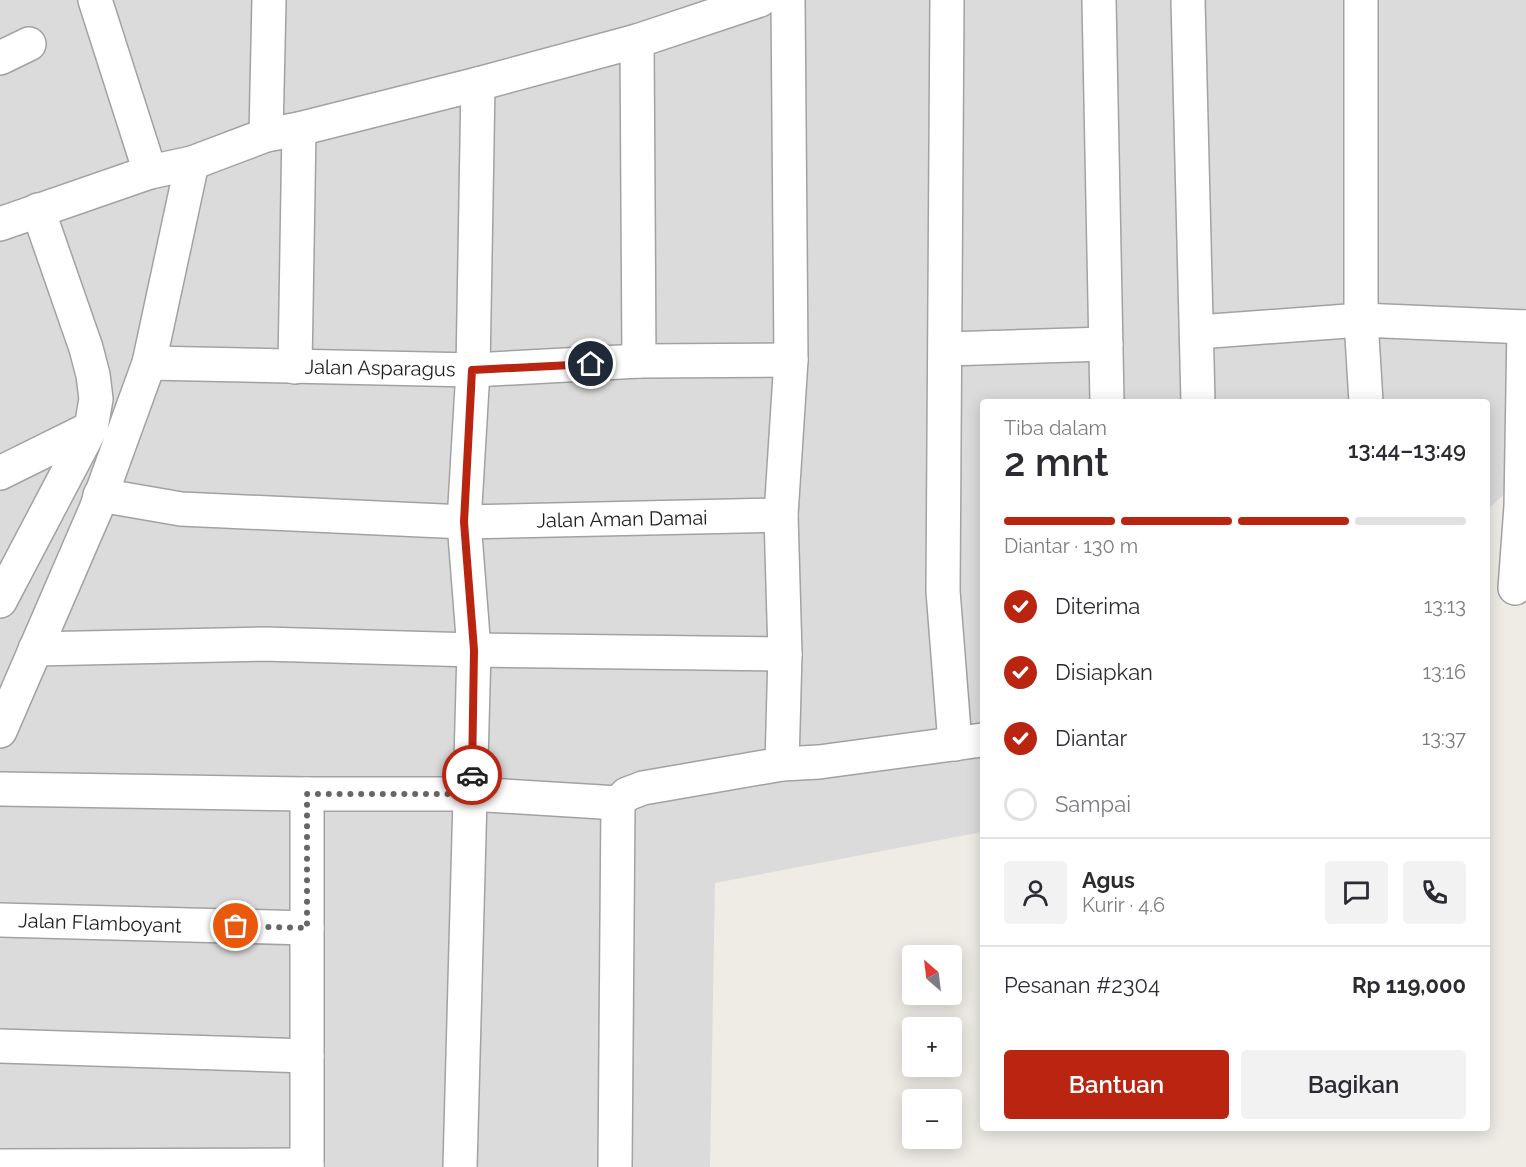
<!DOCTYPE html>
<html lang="id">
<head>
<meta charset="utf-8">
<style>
	:root { --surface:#fff; --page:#f2f2f3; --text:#2b2b33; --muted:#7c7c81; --line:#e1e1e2; --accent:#ba2512 }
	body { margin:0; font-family:Raleway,sans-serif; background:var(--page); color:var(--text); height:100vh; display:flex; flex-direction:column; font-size:22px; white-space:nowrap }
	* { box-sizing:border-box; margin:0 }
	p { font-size:20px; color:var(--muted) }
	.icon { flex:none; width:33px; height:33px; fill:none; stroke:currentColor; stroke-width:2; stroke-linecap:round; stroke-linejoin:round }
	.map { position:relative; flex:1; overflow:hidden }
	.details { position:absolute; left:980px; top:399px; width:510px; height:732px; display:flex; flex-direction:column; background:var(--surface); border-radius:6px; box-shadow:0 3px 15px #0003 }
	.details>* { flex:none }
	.needle { width:39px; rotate:332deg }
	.tools { position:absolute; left:902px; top:945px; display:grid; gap:12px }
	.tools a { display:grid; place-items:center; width:60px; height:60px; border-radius:6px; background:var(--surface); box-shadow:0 3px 15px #0003; font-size:30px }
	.pin { position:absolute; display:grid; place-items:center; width:51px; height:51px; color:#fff; margin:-26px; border:3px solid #fff; border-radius:50%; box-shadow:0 2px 6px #0007 }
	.courier { position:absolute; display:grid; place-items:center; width:60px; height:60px; margin:-30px; border:4px solid #ba2512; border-radius:50%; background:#fff; color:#222; box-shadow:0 2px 8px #0007 }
	.headline em { font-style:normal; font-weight:600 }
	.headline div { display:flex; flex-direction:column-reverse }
	.headline { display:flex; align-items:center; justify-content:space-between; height:102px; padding:0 24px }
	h1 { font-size:39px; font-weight:600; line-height:45px }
	.bar { display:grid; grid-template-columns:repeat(4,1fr); gap:9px 6px; align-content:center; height:72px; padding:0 24px }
	.bar i { height:8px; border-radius:4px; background:var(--line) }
	.bar .on { background:var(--accent) }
	.bar p { grid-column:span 4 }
	.line { display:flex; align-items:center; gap:15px; padding:0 24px; border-top:2px solid var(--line) }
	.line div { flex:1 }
	.round { display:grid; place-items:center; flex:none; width:63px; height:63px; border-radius:6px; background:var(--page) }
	ol { padding:0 24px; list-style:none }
	li { display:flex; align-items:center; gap:18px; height:66px }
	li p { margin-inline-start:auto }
	li .icon { padding:6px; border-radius:50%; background:var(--accent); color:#fff; stroke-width:4 }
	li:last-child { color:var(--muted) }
	li i { width:33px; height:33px; border:3px solid var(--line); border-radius:50% }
	.action { display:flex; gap:12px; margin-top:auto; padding:12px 24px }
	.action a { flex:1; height:69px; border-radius:6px; background:var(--accent); color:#fff; font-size:24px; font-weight:600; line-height:69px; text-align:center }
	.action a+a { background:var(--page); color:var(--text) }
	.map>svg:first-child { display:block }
</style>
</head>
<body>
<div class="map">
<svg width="1526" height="1167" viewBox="0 0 1526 1167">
	<rect width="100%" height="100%" fill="#eeece5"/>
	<!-- residential -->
	<polygon fill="#dcdbdb" points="0,0 1526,0 1526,474 1487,510 1486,402 982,402 982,832 715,883 710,1167 0,1167"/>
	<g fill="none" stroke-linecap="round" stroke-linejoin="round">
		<!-- minor casing -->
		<g stroke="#a2a2a2" stroke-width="36">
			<g id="minor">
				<polyline points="95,0 150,172"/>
				<polyline points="947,0 943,591 955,744"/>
				<polyline points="1099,0 1107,402"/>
				<polyline points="1188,0 1198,402"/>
				<polyline points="1361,0 1361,320 1366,402"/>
				<polyline points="637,41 639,361"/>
				<polyline points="0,58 29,44"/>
				<polyline points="266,135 269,0"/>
				<polyline points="0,224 150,172 192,163 266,135 299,129 478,84 637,41 760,0"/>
				<polyline points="1198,332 1361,320 1526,327"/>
				<polyline points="946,349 1106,344"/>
				<polyline points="149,363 473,370 639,361 791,360"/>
				<polyline points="295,367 299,129"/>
				<polyline points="0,473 91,428"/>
				<polyline points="100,495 181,509 464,522 781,515"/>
				<polyline points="1515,588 1521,506 1524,327"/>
				<polyline points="0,601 91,428 96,399 93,375 86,348 38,210"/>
				<polyline points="35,649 263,644 474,650 785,654"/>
				<polyline points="0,731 96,509 149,363 192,163"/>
				<polyline points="782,764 785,654 781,515 791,360 788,0"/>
				<polyline points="0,789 307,794 471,794 618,803"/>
				<polyline points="0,920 307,928"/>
				<polyline points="0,1046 307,1056"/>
				<polyline points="0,1166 307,1165"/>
				<polyline points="307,1167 307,794"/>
				<polyline points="460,1167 474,650 464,522 473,370 478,84"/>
				<polyline points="615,1167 618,803 627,794 643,788 782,764 819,762 982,740"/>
			</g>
		</g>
		<!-- minor -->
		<use href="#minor" stroke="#fff" stroke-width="33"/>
	</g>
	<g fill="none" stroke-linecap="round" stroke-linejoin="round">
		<!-- done -->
		<polyline stroke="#676664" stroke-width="6" stroke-dasharray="0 10.8" points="236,926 307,928 307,794 471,794 472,775"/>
		<!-- route -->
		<polyline stroke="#ba2512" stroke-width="8" points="472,775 474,650 464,522 472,370 591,364"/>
	</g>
	<g text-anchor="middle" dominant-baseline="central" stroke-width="4.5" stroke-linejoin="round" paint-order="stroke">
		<!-- street labels -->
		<g font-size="20" fill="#1e1e1e" stroke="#fff">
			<text transform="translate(380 368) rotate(1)">Jalan Asparagus</text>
			<text transform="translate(622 519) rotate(-1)">Jalan Aman Damai</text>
			<text transform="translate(100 923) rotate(2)">Jalan Flamboyant</text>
		</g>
	</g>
</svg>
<div class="tools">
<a><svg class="needle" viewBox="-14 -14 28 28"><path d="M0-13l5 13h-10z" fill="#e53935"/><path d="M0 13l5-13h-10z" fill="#7c7c81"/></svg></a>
<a>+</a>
<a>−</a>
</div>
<div class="pin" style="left:236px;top:926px;background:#ea580c"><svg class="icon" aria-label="bag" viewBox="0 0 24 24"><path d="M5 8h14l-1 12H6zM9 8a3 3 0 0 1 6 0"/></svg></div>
<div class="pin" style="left:591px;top:364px;background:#1f2937"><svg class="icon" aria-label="home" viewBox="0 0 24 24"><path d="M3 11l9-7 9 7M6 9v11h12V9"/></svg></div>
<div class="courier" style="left:472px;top:775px"><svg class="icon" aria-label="car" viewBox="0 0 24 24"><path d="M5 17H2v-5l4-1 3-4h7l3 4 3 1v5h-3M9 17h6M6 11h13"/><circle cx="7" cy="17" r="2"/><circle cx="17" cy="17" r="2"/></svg></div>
<section class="details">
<div class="headline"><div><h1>2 mnt</h1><p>Tiba dalam</p></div><em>13:44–13:49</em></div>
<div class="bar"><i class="on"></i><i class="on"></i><i class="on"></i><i></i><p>Diantar · 130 m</p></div>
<ol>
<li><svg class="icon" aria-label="check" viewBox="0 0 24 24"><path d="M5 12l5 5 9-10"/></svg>Diterima<p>13:13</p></li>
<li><svg class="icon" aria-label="check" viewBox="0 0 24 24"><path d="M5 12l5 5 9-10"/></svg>Disiapkan<p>13:16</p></li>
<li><svg class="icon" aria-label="check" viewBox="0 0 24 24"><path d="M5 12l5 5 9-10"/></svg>Diantar<p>13:37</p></li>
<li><i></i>Sampai</li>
</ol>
<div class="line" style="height:108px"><a class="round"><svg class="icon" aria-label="person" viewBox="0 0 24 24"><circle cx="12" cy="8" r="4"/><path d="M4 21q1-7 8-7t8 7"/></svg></a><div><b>Agus</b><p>Kurir · 4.6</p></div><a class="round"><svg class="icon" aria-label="chat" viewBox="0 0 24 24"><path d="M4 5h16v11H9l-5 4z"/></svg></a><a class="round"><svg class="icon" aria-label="phone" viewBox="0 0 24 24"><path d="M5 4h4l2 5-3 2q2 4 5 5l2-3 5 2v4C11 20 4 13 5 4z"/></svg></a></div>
<div class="line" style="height:78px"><div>Pesanan #2304</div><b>Rp 119,000</b></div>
<div class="action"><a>Bantuan</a><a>Bagikan</a></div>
</section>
</div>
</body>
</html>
